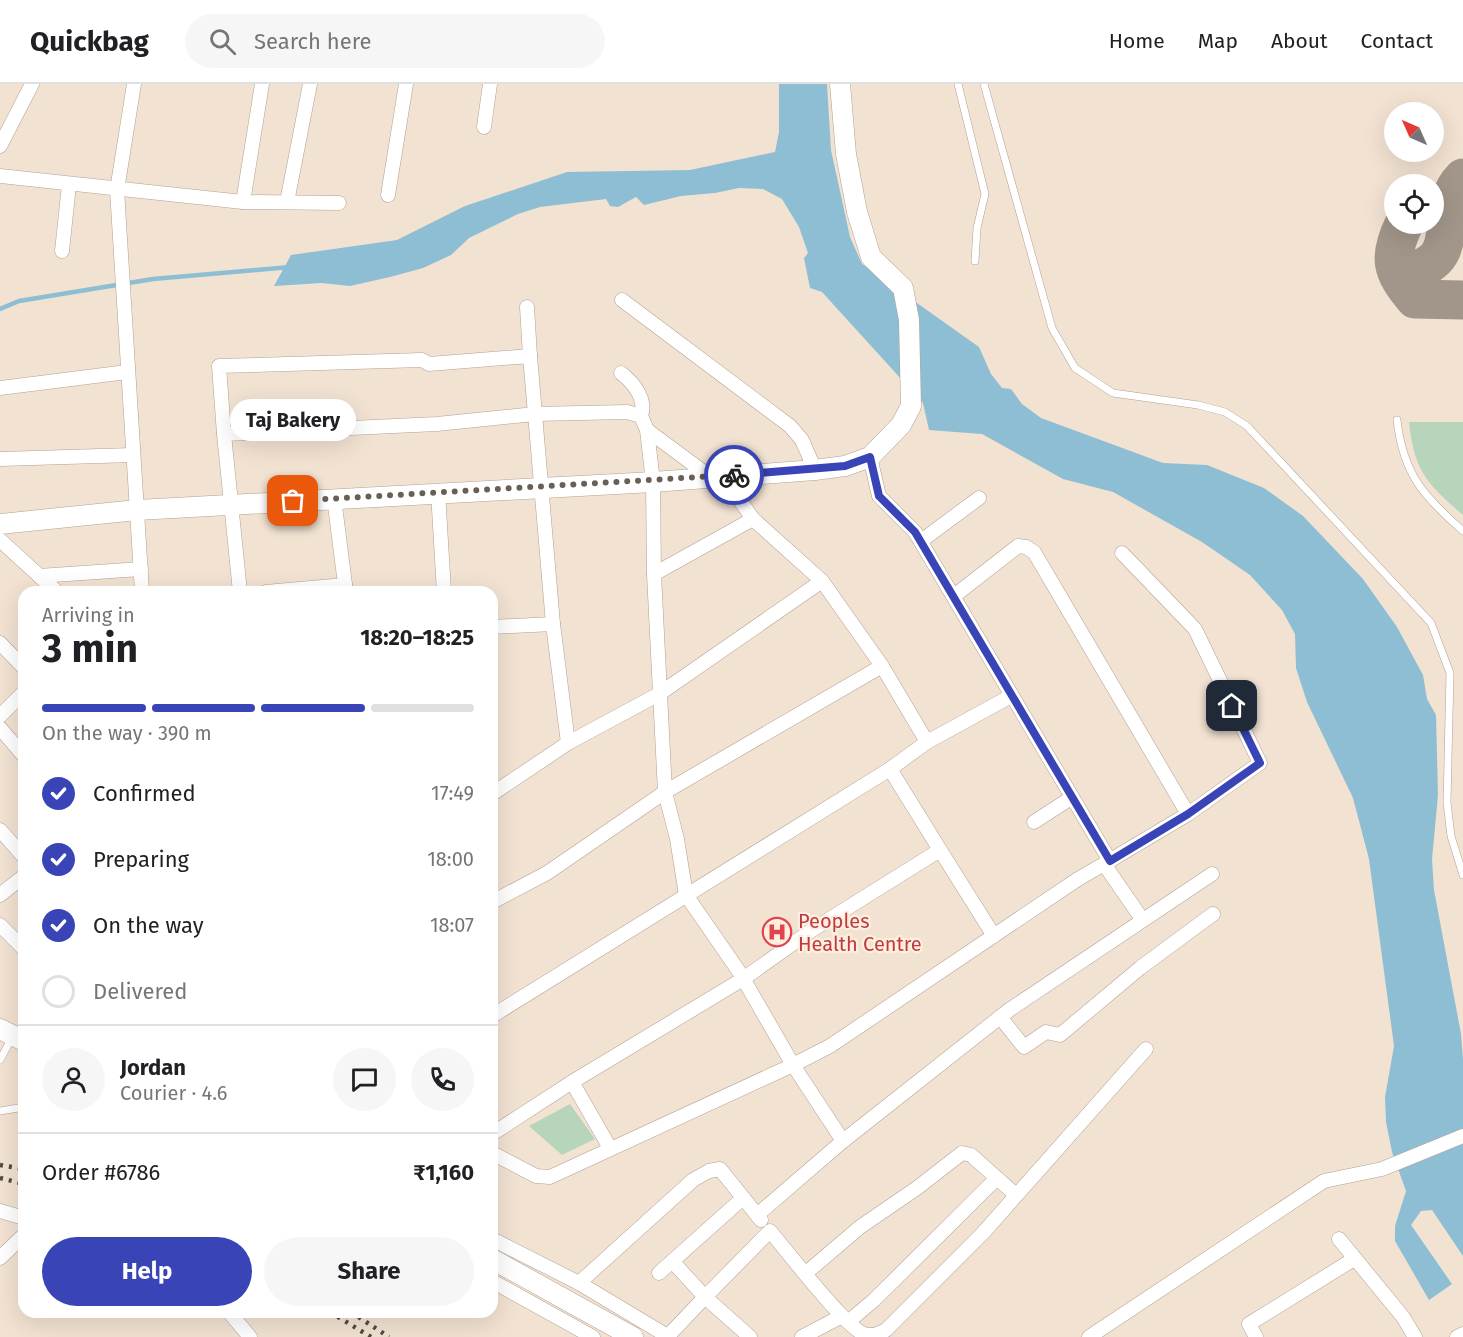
<!DOCTYPE html>
<html lang="en">
<head>
<meta charset="utf-8">
<style>
	:root { --surface:#fff; --page:#f6f6f6; --text:#202124; --muted:#757577; --line:#e0e0e0; --accent:#3944b7 }
	body { margin:0; font-family:"Fira Sans",sans-serif; background:var(--page); color:var(--text); height:100vh; display:flex; flex-direction:column; font-size:22px; white-space:nowrap }
	* { box-sizing:border-box; margin:0 }
	p { font-size:20px; color:var(--muted) }
	.icon { flex:none; width:33px; height:33px; fill:none; stroke:currentColor; stroke-width:2; stroke-linecap:round; stroke-linejoin:round }
	.map { position:relative; flex:1; overflow:hidden }
	.side { position:absolute; left:18px; top:502px; width:480px; height:732px; display:flex; flex-direction:column; background:var(--surface); border-radius:18px; box-shadow:0 6px 24px #0002 }
	.side>* { flex:none }
	.needle { width:39px; rotate:315deg }
	.tools { position:absolute; left:1384px; top:18px; display:grid; gap:12px }
	.tools a { display:grid; place-items:center; width:60px; height:60px; border-radius:50%; background:var(--surface); box-shadow:0 6px 24px #0002; font-size:30px }
	.pin { position:absolute; display:grid; place-items:center; width:51px; height:51px; color:#fff; margin:-26px; border-radius:12px; box-shadow:0 3px 9px #0006 }
	.courier { position:absolute; display:grid; place-items:center; width:60px; height:60px; margin:-30px; border:4px solid #3944b7; border-radius:50%; background:#fff; color:#222; box-shadow:0 2px 8px #0007 }
	.bubble { position:absolute; height:42px; border-radius:21px; background:var(--surface); box-shadow:0 6px 24px #0002; font-size:20px; font-weight:700; line-height:42px; text-align:center }
	.head em { font-style:normal; font-weight:700 }
	.head div { display:flex; flex-direction:column-reverse }
	.head { display:flex; align-items:center; justify-content:space-between; height:102px; padding:0 24px }
	h1 { font-size:39px; font-weight:700; line-height:45px }
	.bar { display:grid; grid-template-columns:repeat(4,1fr); gap:9px 6px; align-content:center; height:72px; padding:0 24px }
	.bar i { height:8px; border-radius:4px; background:var(--line) }
	.bar .on { background:var(--accent) }
	.bar p { grid-column:span 4 }
	.line { display:flex; align-items:center; gap:15px; padding:0 24px; border-top:2px solid var(--line) }
	.line div { flex:1 }
	.round { display:grid; place-items:center; flex:none; width:63px; height:63px; border-radius:32px; background:var(--page) }
	ol { padding:0 24px; list-style:none }
	li { display:flex; align-items:center; gap:18px; height:66px }
	li p { margin-inline-start:auto }
	li .icon { padding:6px; border-radius:50%; background:var(--accent); color:#fff; stroke-width:4 }
	li:last-child { color:var(--muted) }
	li i { width:33px; height:33px; border:3px solid var(--line); border-radius:50% }
	.action { display:flex; gap:12px; margin-top:auto; padding:12px 24px }
	.action a { flex:1; height:69px; border-radius:36px; background:var(--accent); color:#fff; font-size:24px; font-weight:700; line-height:69px; text-align:center }
	.action a+a { background:var(--page); color:var(--text) }
	header { display:flex; align-items:center; gap:36px; box-sizing:border-box; height:84px; padding:0 30px; background:var(--surface); border-bottom:2px solid var(--line) }
	header strong { font-size:28px }
	nav { display:flex; gap:33px; margin-inline-start:auto; font-size:21px }
	.search { width:420px; height:54px; background:var(--page); display:flex; align-items:center; gap:15px; box-sizing:border-box; padding:0 21px; border-radius:33px; color:var(--muted); font-size:22px }
	.map>svg:first-child { display:block }
</style>
</head>
<body>
<header>
<strong>Quickbag</strong>
<div class="search"><svg class="icon" aria-label="search" viewBox="0 0 24 24"><circle cx="10" cy="10" r="6"/><path d="M15 15l6 6"/></svg>Search here</div>
<nav><a>Home</a><a>Map</a><a>About</a><a>Contact</a></nav>
</header>
<div class="map">
<svg width="1463" height="1253" viewBox="0 0 1463 1253">
	<rect width="100%" height="100%" fill="#f2e2d2"/>
	<!-- green -->
	<g fill="#b7d5bb">
		<path d="M1409 338H1463V431C1427 400 1414 387 1409 338Z"/>
		<polygon points="570,1020 595,1055 562,1071 529,1042"/>
	</g>
	<!-- water -->
	<polygon fill="#8ebed3" points="779,0 827,0 831,66 850,153 862,180 979,263 991,290 1002,304 1011,305 1022,320 1041,334 1163,379 1207,381 1264,404 1303,432 1363,495 1397,543 1423,591 1427,615 1436,631 1438,711 1432,775 1434,806 1461,950 1463,975 1463,1172 1432,1126 1421,1127 1411,1141 1452,1200 1429,1216 1395,1157 1395,1142 1406,1107 1392,1068 1386,1038 1385,1013 1394,962 1369,775 1353,714 1307,618 1296,584 1295,550 1282,526 1250,491 1202,458 1113,408 1063,395 982,350 929,346 923,319 822,208 810,204 804,174 808,169 799,143 782,115 763,105 739,104 715,109 681,112 644,121 636,113 618,123 610,122 606,115 540,123 518,130 469,154 451,171 423,184 390,193 350,202 322,199 274,202 291,171 397,156 465,122 567,88 690,86 775,68 779,48"/>
	<g fill="none" stroke-linecap="round" stroke-linejoin="round">
		<!-- stream -->
		<polyline stroke="#8ebed3" stroke-width="4.5" points="0,225 19,217 153,195 290,183"/>
		<!-- taxiway -->
		<g stroke="#a2968a" stroke-width="39">
			<path d="M1404 140C1388 173 1391 187 1415 215L1463 216"/>
			<path d="M1418 185C1463 171 1433 124 1463 94"/>
		</g>
		<!-- lane casing -->
		<g stroke="#b1a293" stroke-width="8">
			<g id="lane">
				<polyline points="958,0 985,110 977,144 975,177"/>
				<polyline points="984,0 1052,244 1075,284 1113,309 1198,321 1225,328 1247,342 1431,539 1450,589 1447,719 1451,752 1463,791"/>
				<path d="M1397 336C1403 390 1424 413 1463 447"/>
				<polyline points="0,976 9,959"/>
				<polyline points="0,1027 24,1023"/>
			</g>
		</g>
		<!-- street casing -->
		<g stroke="#b1a293" stroke-width="15">
			<g id="street">
				<polyline points="134,0 117,106 142,508"/>
				<polyline points="484,43 490,0"/>
				<polyline points="0,62 32,0"/>
				<polyline points="0,92 243,118 339,119"/>
				<polyline points="388,111 406,0"/>
				<polyline points="243,118 262,0"/>
				<polyline points="287,118 310,0"/>
				<polyline points="62,167 69,101"/>
				<polyline points="622,216 790,342 802,356 815,386"/>
				<polyline points="527,223 530,272"/>
				<path d="M621 289C634 299 647 316 641 332"/>
				<polyline points="0,304 127,288"/>
				<polyline points="647,346 709,392"/>
				<polyline points="224,350 219,282 422,276 429,280 530,272 535,330 627,328 641,332 647,346 653,398 654,490 665,708 677,755 686,811 740,889 793,981 550,1093 536,1092 492,1069"/>
				<polyline points="870,373 879,412 915,448 1110,777"/>
				<polyline points="0,375 133,371"/>
				<polyline points="723,392 753,435 822,497"/>
				<polyline points="438,408 444,508"/>
				<polyline points="334,414 346,508"/>
				<polyline points="0,456 57,508"/>
				<polyline points="921,457 979,414"/>
				<polyline points="654,490 753,435"/>
				<polyline points="39,492 141,485"/>
				<polyline points="240,508 224,350 437,340 535,330 553,540 568,659"/>
				<polyline points="266,508 345,501"/>
				<polyline points="954,512 1018,462 1026,463 1034,468 1188,730"/>
				<polyline points="492,543 553,540"/>
				<polyline points="0,559 24,584"/>
				<polyline points="0,632 24,608"/>
				<polyline points="0,644 24,672"/>
				<polyline points="492,710 568,659 659,610 822,497 882,582 927,658"/>
				<polyline points="1034,738 1071,714"/>
				<polyline points="0,746 24,773"/>
				<polyline points="940,766 994,852"/>
				<polyline points="1104,780 1188,730 1260,679 1195,545 1122,469"/>
				<polyline points="0,811 24,792"/>
				<polyline points="492,818 547,789 665,708 882,582"/>
				<polyline points="0,841 24,865"/>
				<polyline points="492,932 890,685 927,658 1011,612"/>
				<polyline points="1000,933 1024,963 1046,948 1060,951 1140,884 1213,830"/>
				<polyline points="572,998 610,1064"/>
				<polyline points="492,1050 572,998 743,895 812,846 940,766 890,685"/>
				<polyline points="843,1057 793,981 830,962 1078,795 1104,780 1142,835"/>
				<polyline points="0,1127 24,1134"/>
				<polyline points="757,1131 843,1057 1009,926 1212,790"/>
				<polyline points="492,1155 579,1199 669,1253"/>
				<polyline points="1339,1155 1403,1233 1415,1253"/>
				<polyline points="0,1174 24,1151"/>
				<polyline points="659,1189 743,1114"/>
				<polyline points="806,1189 860,1143 917,1104 962,1069 971,1071 1016,1111"/>
				<polyline points="492,1197 593,1253"/>
				<polyline points="579,1199 693,1096 709,1087 720,1085 761,1136"/>
				<polyline points="229,1228 250,1253"/>
				<polyline points="848,1238 874,1216 997,1094"/>
				<polyline points="668,1252 705,1213 673,1178"/>
				<path d="M750 1253 705 1213 770 1147C787 1167 845 1243 864 1250 872 1253 879 1250 886 1246L983 1149 1146 965"/>
				<polyline points="802,1253 842,1232"/>
				<polyline points="1089,1253 1324,1097 1382,1085 1463,1052"/>
				<polyline points="1256,1253 1249,1240 1354,1175"/>
				<polyline points="1457,1253 1463,1250"/>
			</g>
		</g>
		<!-- secondary casing -->
		<g stroke="#b1a293" stroke-width="21">
			<g id="secondary">
				<polyline points="0,440 137,426 653,398 815,386 845,382 870,373 901,341 911,322 909,236 903,204 871,173 857,128 846,70 840,0"/>
				<polyline points="0,945 24,957"/>
				<polyline points="492,1175 633,1253"/>
			</g>
		</g>
		<!-- lane -->
		<use href="#lane" stroke="#fff" stroke-width="7"/>
		<!-- street -->
		<use href="#street" stroke="#fff" stroke-width="14"/>
		<!-- secondary -->
		<use href="#secondary" stroke="#fff" stroke-width="20"/>
		<!-- rail -->
		<g stroke="#524a41" stroke-width="4.5" stroke-dasharray="3 6" stroke-linecap="butt">
			<polyline points="0,1081 24,1085"/>
			<polyline points="0,1094 24,1100"/>
			<polyline points="330,1228 371,1253"/>
			<polyline points="351,1228 389,1253"/>
		</g>
	</g>
	<g fill="none" stroke-linecap="round" stroke-linejoin="round">
		<!-- done -->
		<polyline stroke="#685f55" stroke-width="6" stroke-dasharray="0 10.8" points="293,417 734,391"/>
		<!-- route -->
		<polyline stroke="#3944b7" stroke-width="8" points="734,391 845,382 870,373 879,412 915,448 1110,777 1188,730 1260,679 1232,622"/>
	</g>
	<!-- icons -->
	<defs>
		<g id="hospital-ring" transform="scale(1.5)"><circle r="9.5" fill="#ffefdf" stroke="#e0444e" stroke-width="1.5"/><path d="M-5-5h3v3.5h4V-5h3V5h-3V1.5h-4V5h-3Z" fill="#e0444e"/></g>
	</defs>
	<g fill-rule="evenodd">
		<use href="#hospital-ring" x="777" y="848"/>
	</g>
	<g text-anchor="middle" dominant-baseline="central" stroke-width="4.5" stroke-linejoin="round" paint-order="stroke">
		<!-- health labels -->
		<g font-size="20" fill="#be3a42" stroke="#ffefdf" text-anchor="start">
			<text x="798" y="837">Peoples<tspan x="798" dy="23">Health Centre</tspan></text>
		</g>
	</g>
</svg>
<div class="tools">
<a><svg class="needle" viewBox="-14 -14 28 28"><path d="M0-13l5 13h-10z" fill="#e53935"/><path d="M0 13l5-13h-10z" fill="#757577"/></svg></a>
<a><svg class="icon" aria-label="locate" viewBox="0 0 24 24"><circle cx="12" cy="12" r="6"/><path d="M12 2v4M12 18v4M2 12h4M18 12h4"/></svg></a>
</div>
<div class="pin" style="left:293px;top:417px;background:#ea580c"><svg class="icon" aria-label="bag" viewBox="0 0 24 24"><path d="M5 8h14l-1 12H6zM9 8a3 3 0 0 1 6 0"/></svg></div>
<div class="pin" style="left:1232px;top:622px;background:#1f2937"><svg class="icon" aria-label="home" viewBox="0 0 24 24"><path d="M3 11l9-7 9 7M6 9v11h12V9"/></svg></div>
<div class="courier" style="left:734px;top:391px"><svg class="icon" aria-label="bike" viewBox="0 0 24 24"><circle cx="6" cy="16" r="4"/><circle cx="18" cy="16" r="4"/><path d="M6 16l4-8h5l3 8M10 8l3 8H6M13 5h3"/></svg></div>
<div class="bubble" style="left:230px;top:315px;width:126px">Taj Bakery</div>
<section class="side">
<div class="head"><div><h1>3 min</h1><p>Arriving in</p></div><em>18:20–18:25</em></div>
<div class="bar"><i class="on"></i><i class="on"></i><i class="on"></i><i></i><p>On the way · 390 m</p></div>
<ol>
<li><svg class="icon" aria-label="check" viewBox="0 0 24 24"><path d="M5 12l5 5 9-10"/></svg>Confirmed<p>17:49</p></li>
<li><svg class="icon" aria-label="check" viewBox="0 0 24 24"><path d="M5 12l5 5 9-10"/></svg>Preparing<p>18:00</p></li>
<li><svg class="icon" aria-label="check" viewBox="0 0 24 24"><path d="M5 12l5 5 9-10"/></svg>On the way<p>18:07</p></li>
<li><i></i>Delivered</li>
</ol>
<div class="line" style="height:108px"><a class="round"><svg class="icon" aria-label="person" viewBox="0 0 24 24"><circle cx="12" cy="8" r="4"/><path d="M4 21q1-7 8-7t8 7"/></svg></a><div><b>Jordan</b><p>Courier · 4.6</p></div><a class="round"><svg class="icon" aria-label="chat" viewBox="0 0 24 24"><path d="M4 5h16v11H9l-5 4z"/></svg></a><a class="round"><svg class="icon" aria-label="phone" viewBox="0 0 24 24"><path d="M5 4h4l2 5-3 2q2 4 5 5l2-3 5 2v4C11 20 4 13 5 4z"/></svg></a></div>
<div class="line" style="height:78px"><div>Order #6786</div><b>₹1,160</b></div>
<div class="action"><a>Help</a><a>Share</a></div>
</section>
</div>
</body>
</html>
